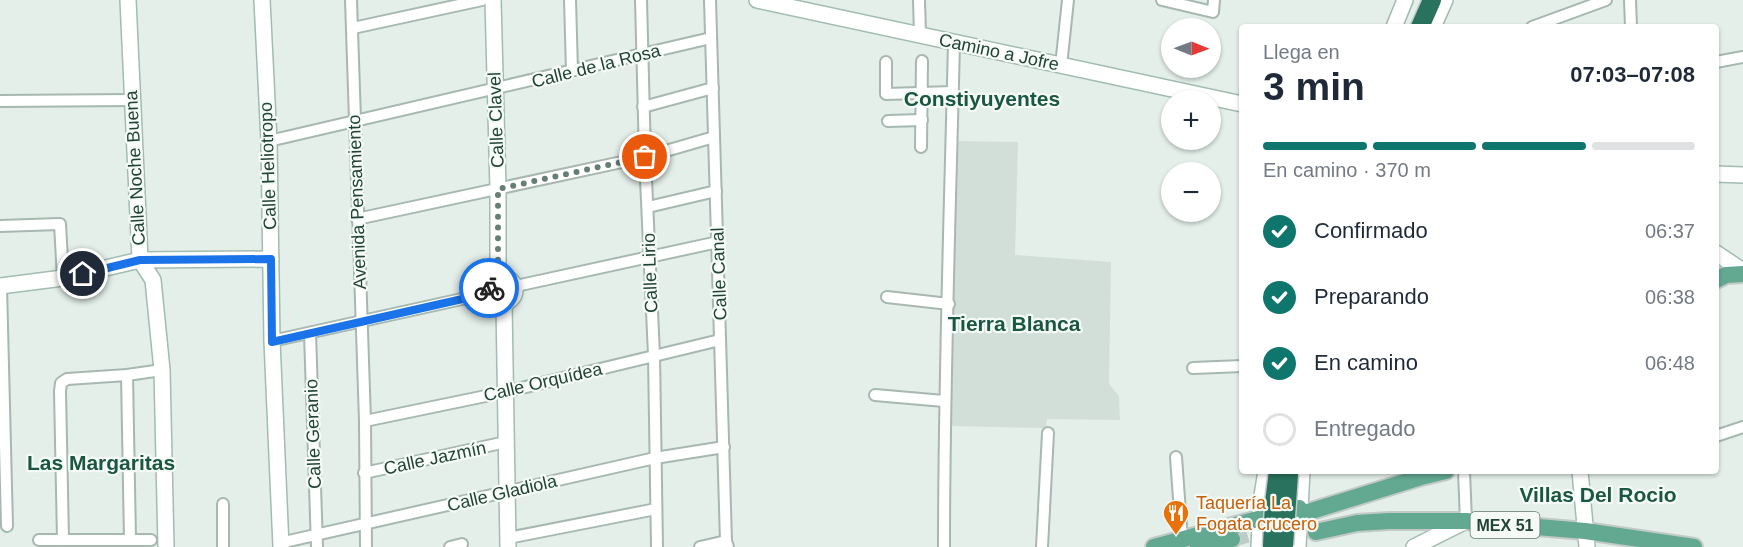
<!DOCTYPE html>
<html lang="es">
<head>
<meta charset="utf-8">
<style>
	:root { --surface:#fff; --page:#f6f6f7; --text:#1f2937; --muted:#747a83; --line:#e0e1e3; --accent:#0f766e }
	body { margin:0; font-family:Arial,sans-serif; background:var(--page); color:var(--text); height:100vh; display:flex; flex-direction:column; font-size:22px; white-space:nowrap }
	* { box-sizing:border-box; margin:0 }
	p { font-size:20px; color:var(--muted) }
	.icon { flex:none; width:33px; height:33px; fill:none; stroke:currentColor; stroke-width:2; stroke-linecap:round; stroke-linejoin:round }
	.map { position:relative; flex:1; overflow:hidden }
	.side { position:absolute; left:1239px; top:24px; width:480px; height:450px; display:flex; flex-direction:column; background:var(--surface); border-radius:6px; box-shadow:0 2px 4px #0004 }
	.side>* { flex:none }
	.needle { width:39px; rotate:91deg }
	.fabs { position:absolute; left:1161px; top:18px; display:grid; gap:12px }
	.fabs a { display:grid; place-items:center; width:60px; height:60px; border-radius:50%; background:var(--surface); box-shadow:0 2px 4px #0004; font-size:30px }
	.pin { position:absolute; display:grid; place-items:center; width:51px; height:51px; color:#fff; margin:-26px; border:3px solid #fff; border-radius:50%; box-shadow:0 2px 6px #0007 }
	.courier { position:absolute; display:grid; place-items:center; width:60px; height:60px; margin:-30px; border:4px solid #1a73e8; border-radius:50%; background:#fff; color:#222; box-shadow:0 2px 8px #0007 }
	.overview em { font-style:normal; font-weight:800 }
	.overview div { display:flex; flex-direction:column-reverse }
	.overview { display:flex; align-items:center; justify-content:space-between; height:102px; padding:0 24px }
	h1 { font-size:39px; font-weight:800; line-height:45px }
	.bar { display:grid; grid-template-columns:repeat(4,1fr); gap:9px 6px; align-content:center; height:72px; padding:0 24px }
	.bar i { height:8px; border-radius:4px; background:var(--line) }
	.bar .current { background:var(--accent) }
	.bar p { grid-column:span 4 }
	ol { padding:0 24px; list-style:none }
	li { display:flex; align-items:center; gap:18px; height:66px }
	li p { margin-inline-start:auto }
	li .icon { padding:6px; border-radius:50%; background:var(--accent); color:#fff; stroke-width:4 }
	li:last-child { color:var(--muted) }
	li i { width:33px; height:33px; border:3px solid var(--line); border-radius:50% }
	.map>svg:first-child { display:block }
</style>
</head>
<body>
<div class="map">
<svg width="1743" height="547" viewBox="0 0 1743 547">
	<rect width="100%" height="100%" fill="#e4efe9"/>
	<!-- built -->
	<polygon fill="#d1dfd8" points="958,141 1018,142 1015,255 1111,262 1109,384 1119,396 1120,420 1047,419 1046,428 949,426"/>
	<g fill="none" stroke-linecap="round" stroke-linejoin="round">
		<!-- primary-tunnel -->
		<polyline stroke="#bdcdc5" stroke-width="16" stroke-dasharray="16 8" stroke-linecap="butt" points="1232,539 1272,528"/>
		<!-- street casing -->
		<g stroke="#a6b8b0" stroke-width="14">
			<g id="street">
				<polyline points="351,0 365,421 366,547"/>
				<polyline points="570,0 572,71"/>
				<polyline points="641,0 645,157 654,355 657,547"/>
				<polyline points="710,0 726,541 728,547"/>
				<polyline points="919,0 920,34"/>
				<polyline points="1162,0 1213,12 1214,0"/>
				<polyline points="1630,0 1631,27"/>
				<polyline points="1532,27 1606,0"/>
				<polyline points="353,28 482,0"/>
				<polyline points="886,62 886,94 953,92"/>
				<polyline points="1716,62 1743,57"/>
				<polyline points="1061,66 1068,0"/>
				<polyline points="0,101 131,100"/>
				<polyline points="643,107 713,88"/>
				<polyline points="888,121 922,120"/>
				<polyline points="269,141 711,38"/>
				<polyline points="921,147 922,61"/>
				<polyline points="648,207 716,191"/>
				<polyline points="357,219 645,157 714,137"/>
				<polyline points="0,226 60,224 63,278"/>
				<polyline points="1,286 7,526"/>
				<polyline points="516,286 718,242"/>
				<polyline points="887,297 949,304"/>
				<polyline points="310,333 317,547"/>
				<polyline points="272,341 489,293"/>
				<polyline points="1193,368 1242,366"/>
				<polyline points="127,375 130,540"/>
				<polyline points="875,395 944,401"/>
				<polyline points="365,421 505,392 720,340"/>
				<polyline points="1716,436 1743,427"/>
				<polyline points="1176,457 1182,540"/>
				<polyline points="1464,471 1466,521"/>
				<polyline points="364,473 506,442"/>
				<polyline points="223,504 223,547"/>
				<polyline points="508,538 656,509"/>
				<polyline points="39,540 151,540"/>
				<polyline points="63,540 60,391 61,383 67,379 127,375 162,370"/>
				<polyline points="280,543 655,458 724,447"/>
				<polyline points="450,547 462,544"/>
				<polyline points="700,547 726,541"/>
				<path d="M944 547C944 379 950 211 954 43"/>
				<polyline points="1042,547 1048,433"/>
			</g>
		</g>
		<!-- secondary casing -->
		<g stroke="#a1bcb0" stroke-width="18">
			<g id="secondary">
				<polyline points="128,0 140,260 153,280 162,370 166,547"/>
				<polyline points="262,0 269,141 272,341 281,547"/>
				<polyline points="493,0 498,189 498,277"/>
				<polyline points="757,0 1242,104"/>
				<polyline points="1394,27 1405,0"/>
				<polyline points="1433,27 1445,0"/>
				<polyline points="1716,174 1743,175"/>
				<polyline points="1716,253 1743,271"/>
				<circle cx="502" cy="290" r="13"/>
				<polyline points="0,286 63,278 140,260 271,259"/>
				<polyline points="504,304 508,547"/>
				<polyline points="1580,471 1587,547"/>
				<polyline points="1259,547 1261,502 1266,471"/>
				<polyline points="1298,547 1302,471"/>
				<polyline points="1414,547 1466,521"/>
			</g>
		</g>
		<!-- primary casing -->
		<g stroke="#c1cac7" stroke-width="20">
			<g id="primary">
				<polyline points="1716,280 1726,275 1743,274"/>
				<polyline points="1305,513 1421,477 1446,471"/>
				<polyline points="1316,532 1357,523 1389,521 1466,521 1585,531 1694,547"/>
				<polyline points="1154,547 1299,508"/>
				<polyline points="1198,547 1232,539"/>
			</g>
		</g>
		<!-- highway casing -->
		<g stroke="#c1cac7" stroke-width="21">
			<polyline id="highway" points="1420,27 1432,0"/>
		</g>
		<!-- street -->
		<use href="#street" stroke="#fff" stroke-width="10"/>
		<!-- secondary -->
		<use href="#secondary" stroke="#fff" stroke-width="15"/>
		<!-- primary -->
		<use href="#primary" stroke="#63a991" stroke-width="16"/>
		<!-- highway -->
		<use href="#highway" stroke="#29725d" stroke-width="18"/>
		<!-- highway-bridge casing -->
		<g stroke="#c1cac7" stroke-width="21" stroke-linecap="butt">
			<g id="highway-bridge">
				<polyline points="1284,545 1289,474"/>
				<polyline points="1272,547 1274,503 1278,471"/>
			</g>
		</g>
		<!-- highway-bridge -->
		<use href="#highway-bridge" stroke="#29725d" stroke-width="18"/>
	</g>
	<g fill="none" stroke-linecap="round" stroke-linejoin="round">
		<!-- done -->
		<polyline stroke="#657f75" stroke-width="6" stroke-dasharray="0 10.8" points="489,288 492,280 498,277 498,189 645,157"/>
		<!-- route -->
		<polyline stroke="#1a73e8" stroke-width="8" points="83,274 140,260 271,259 272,342 489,293 489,288"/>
	</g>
	<!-- icons -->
	<defs>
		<g id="restaurant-pin" transform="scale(1.35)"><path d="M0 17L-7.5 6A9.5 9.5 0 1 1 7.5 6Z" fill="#e8710a" stroke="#f5faf7"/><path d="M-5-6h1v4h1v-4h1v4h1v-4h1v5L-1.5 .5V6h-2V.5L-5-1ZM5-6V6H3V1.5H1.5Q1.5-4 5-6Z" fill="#fff"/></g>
	</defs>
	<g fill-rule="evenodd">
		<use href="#restaurant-pin" x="1176" y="513"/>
	</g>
	<g text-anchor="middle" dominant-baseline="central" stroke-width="4.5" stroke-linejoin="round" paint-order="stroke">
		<!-- shield labels -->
		<rect fill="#f5faf7" stroke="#617a71" stroke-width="1.5" x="1470.5" y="512" width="69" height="26" rx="4.5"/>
		<g font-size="16" font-weight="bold" fill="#214337">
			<text x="1505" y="525">MEX 51</text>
		</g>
		<!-- street labels -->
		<g font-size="18" fill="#214337" stroke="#f5faf7">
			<text transform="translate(999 52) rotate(12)">Camino a Jofre</text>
			<text transform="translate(596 66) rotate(-14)">Calle de la Rosa</text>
			<text transform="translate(496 120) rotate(-92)">Calle Clavel</text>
			<text transform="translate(268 166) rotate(-92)">Calle Heliotropo</text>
			<text transform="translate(135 168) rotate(-93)">Calle Noche Buena</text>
			<text transform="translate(357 202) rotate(-92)">Avenida Pensamiento</text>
			<text transform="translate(650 273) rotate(-92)">Calle Lirio</text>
			<text transform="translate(719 274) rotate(-92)">Calle Canal</text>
			<text transform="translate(543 382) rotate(-13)">Calle Orquídea</text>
			<text transform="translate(313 434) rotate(-92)">Calle Geranio</text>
			<text transform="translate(435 458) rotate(-12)">Calle Jazmín</text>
			<text transform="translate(502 493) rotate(-13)">Calle Gladiola</text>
		</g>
		<!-- food labels -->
		<g font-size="18" fill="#c56008" stroke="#f5faf7" text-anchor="start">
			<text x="1196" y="503">Taquería La<tspan x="1196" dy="21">Fogata crucero</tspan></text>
		</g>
		<!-- quarter labels -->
		<g font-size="21" font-weight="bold" fill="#1a5743" stroke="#f5faf7">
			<text x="982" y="98">Constiyuyentes</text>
			<text x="1014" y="323">Tierra Blanca</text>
			<text x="101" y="462">Las Margaritas</text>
			<text x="1598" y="494">Villas Del Rocio</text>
		</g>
	</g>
</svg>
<div class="fabs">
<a><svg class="needle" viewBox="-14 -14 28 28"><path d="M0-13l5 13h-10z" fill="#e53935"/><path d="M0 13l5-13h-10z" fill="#747a83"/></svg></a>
<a>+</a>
<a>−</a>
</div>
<div class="pin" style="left:645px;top:157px;background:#ea580c"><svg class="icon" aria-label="bag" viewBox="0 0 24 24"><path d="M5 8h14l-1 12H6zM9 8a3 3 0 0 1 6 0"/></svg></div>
<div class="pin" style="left:83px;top:274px;background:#1f2937"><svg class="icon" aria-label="home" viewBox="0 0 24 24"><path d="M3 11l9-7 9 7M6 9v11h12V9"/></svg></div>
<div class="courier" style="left:489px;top:288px"><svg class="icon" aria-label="bike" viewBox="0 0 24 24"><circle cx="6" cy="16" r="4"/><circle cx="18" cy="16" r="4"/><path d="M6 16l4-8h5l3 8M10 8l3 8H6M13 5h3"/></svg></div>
<section class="side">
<div class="overview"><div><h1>3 min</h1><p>Llega en</p></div><em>07:03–07:08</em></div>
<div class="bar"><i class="current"></i><i class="current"></i><i class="current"></i><i></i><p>En camino · 370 m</p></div>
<ol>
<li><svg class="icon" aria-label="check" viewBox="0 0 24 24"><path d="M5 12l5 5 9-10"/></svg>Confirmado<p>06:37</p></li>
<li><svg class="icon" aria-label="check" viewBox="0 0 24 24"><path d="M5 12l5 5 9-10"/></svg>Preparando<p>06:38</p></li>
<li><svg class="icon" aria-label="check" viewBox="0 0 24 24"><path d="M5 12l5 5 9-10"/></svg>En camino<p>06:48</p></li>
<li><i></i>Entregado</li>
</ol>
</section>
</div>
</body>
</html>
